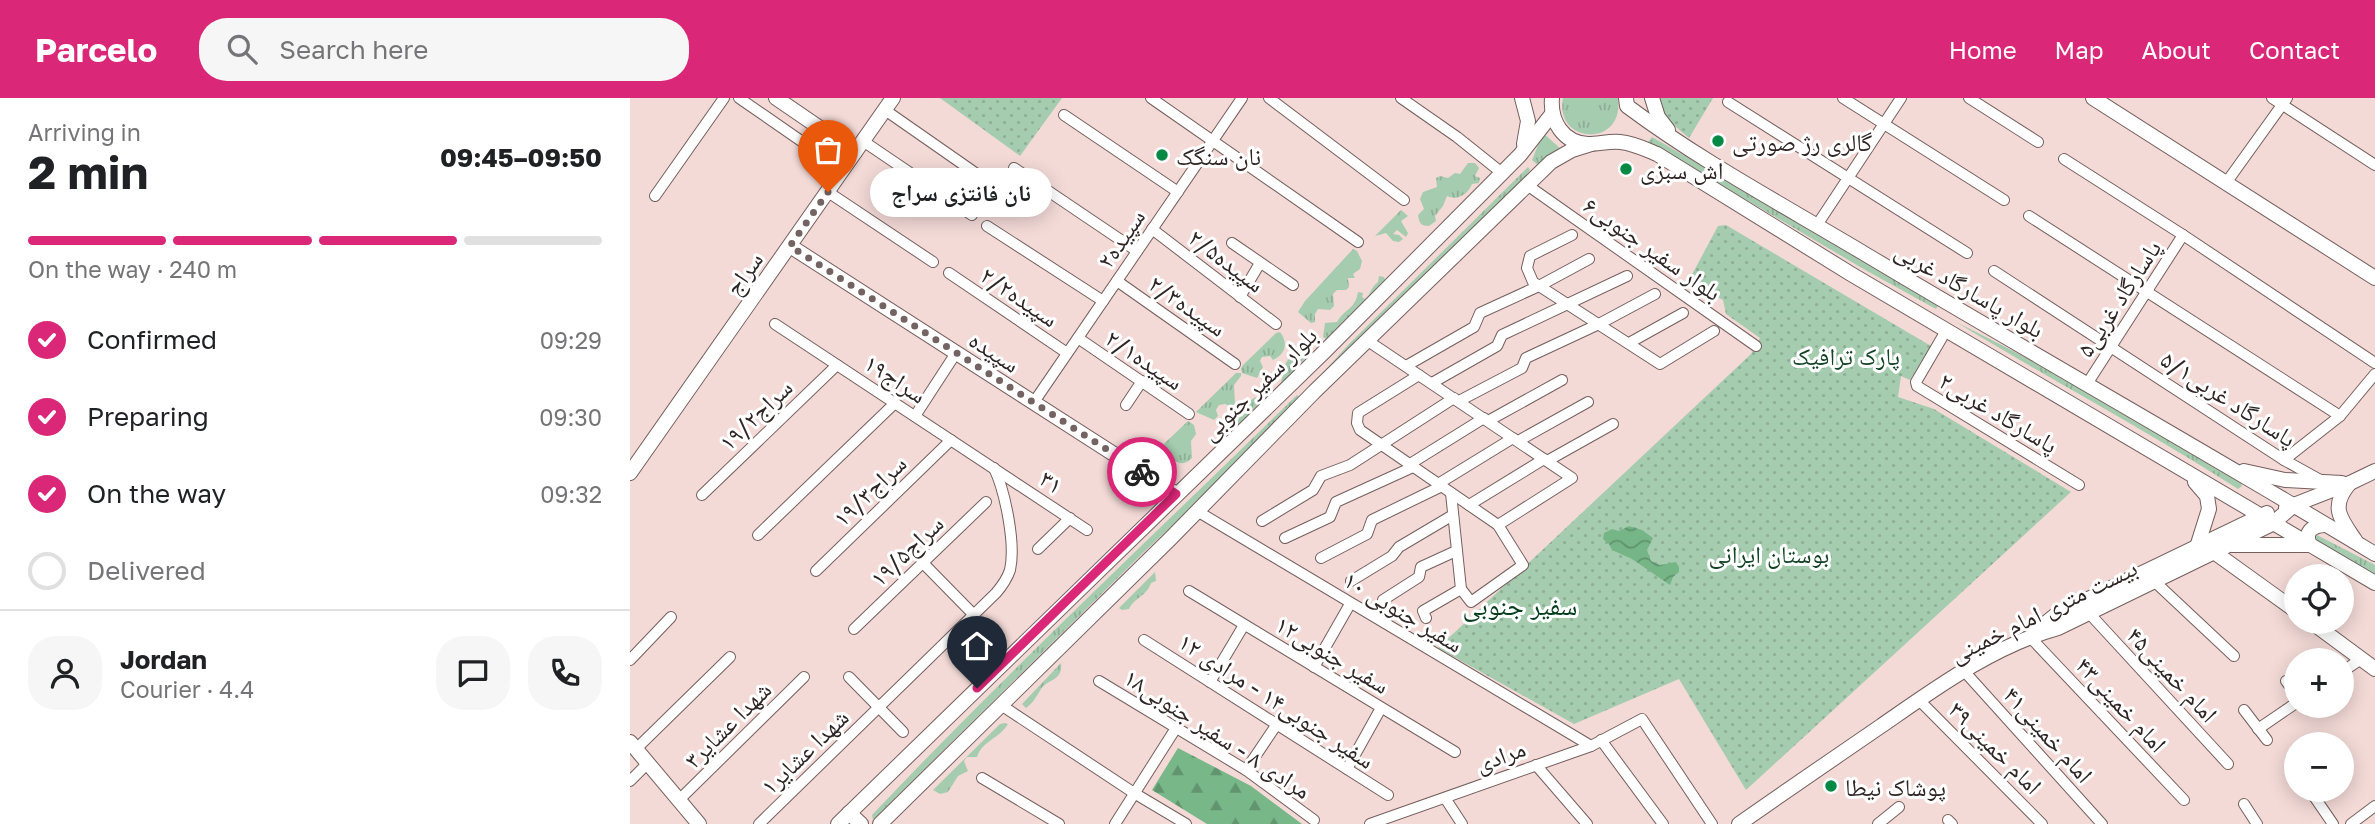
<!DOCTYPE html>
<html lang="en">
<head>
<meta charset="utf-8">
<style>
	:root { --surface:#fff; --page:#f6f6f6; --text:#202124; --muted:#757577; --line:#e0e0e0; --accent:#db2777 }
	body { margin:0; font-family:"Golos Text","Noto Naskh Arabic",sans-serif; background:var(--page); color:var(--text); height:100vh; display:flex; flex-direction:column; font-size:26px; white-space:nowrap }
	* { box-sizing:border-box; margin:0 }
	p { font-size:23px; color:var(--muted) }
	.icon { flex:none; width:38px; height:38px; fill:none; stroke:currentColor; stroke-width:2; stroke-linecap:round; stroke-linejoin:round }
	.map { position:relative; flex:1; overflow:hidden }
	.sheet { display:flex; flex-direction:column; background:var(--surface); width:630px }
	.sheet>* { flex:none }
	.tools { position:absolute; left:1654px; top:466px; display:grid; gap:14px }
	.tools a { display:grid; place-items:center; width:70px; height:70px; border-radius:50%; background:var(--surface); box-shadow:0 4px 18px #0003; font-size:35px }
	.pin { position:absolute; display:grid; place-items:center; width:60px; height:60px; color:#fff; margin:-72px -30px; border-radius:50% 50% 50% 0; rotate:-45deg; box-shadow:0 0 7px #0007 }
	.pin .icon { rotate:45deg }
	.courier { position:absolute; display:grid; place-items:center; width:70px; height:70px; margin:-35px; border:5px solid #db2777; border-radius:50%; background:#fff; color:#222; box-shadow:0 2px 9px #0007 }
	.bubble { position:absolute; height:49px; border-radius:24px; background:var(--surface); box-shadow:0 4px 18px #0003; font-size:23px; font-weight:700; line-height:49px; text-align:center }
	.overview em { font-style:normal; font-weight:700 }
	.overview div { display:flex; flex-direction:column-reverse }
	.overview { display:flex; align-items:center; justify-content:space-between; height:119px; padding:0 28px }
	h1 { font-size:46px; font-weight:700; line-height:52px }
	.bar { display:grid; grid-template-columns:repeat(4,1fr); gap:10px 7px; align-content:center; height:84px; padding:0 28px }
	.bar i { height:9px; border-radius:5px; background:var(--line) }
	.bar .selected { background:var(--accent) }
	.bar p { grid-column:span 4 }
	.line { display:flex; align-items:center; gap:18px; padding:0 28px; border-top:2px solid var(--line) }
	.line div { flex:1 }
	.round { display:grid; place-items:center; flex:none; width:74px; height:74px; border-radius:28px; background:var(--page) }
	ol { padding:0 28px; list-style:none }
	li { display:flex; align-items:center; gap:21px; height:77px }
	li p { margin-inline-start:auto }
	li .icon { padding:7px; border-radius:50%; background:var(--accent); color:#fff; stroke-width:4 }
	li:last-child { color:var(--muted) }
	li i { width:38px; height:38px; border:4px solid var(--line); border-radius:50% }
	header { display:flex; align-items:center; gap:42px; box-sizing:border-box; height:98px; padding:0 35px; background:var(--accent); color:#fff }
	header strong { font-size:33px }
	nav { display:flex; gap:38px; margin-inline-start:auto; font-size:24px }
	.search { width:490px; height:63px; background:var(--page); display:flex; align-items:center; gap:18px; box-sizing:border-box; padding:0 24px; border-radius:28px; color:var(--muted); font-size:26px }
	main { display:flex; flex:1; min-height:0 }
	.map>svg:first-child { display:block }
</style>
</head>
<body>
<header>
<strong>Parcelo</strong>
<div class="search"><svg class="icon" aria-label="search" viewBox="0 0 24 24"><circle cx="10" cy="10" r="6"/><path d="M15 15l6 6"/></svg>Search here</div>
<nav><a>Home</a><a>Map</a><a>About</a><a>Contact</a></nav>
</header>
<main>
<section class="sheet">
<div class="overview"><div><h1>2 min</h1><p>Arriving in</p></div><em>09:45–09:50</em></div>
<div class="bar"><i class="selected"></i><i class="selected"></i><i class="selected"></i><i></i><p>On the way · 240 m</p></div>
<ol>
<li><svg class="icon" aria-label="check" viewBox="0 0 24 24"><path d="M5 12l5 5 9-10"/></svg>Confirmed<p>09:29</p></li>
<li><svg class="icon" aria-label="check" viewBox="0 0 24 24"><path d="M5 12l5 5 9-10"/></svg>Preparing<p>09:30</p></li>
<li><svg class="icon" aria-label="check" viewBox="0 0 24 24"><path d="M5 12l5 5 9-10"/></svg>On the way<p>09:32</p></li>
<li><i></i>Delivered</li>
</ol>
<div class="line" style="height:126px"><a class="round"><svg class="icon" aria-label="person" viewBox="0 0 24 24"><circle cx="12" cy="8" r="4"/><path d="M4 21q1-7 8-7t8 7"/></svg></a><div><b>Jordan</b><p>Courier · 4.4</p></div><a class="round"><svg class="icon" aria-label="chat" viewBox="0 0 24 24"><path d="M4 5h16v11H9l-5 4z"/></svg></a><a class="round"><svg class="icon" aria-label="phone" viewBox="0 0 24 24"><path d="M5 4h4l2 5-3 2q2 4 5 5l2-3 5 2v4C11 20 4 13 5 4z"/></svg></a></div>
</section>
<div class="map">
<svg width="1745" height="726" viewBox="0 0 1745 726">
	<defs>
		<pattern id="grass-tufts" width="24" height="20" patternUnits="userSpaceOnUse" patternTransform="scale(1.75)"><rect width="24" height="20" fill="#a5ccae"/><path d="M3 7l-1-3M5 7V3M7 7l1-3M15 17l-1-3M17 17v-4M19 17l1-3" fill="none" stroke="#8eaf96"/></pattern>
		<pattern id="forest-firs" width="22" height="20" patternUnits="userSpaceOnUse" patternTransform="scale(1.75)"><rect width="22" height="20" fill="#77b788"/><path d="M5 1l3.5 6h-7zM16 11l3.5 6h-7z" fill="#62956f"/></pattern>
		<pattern id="park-dots" width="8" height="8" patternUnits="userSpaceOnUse" patternTransform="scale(1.75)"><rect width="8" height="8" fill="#a5ccae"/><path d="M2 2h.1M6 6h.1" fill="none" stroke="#8eaf96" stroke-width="1.8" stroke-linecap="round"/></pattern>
		<pattern id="water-waves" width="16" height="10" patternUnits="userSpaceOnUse" patternTransform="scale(1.75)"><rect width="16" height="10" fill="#75b586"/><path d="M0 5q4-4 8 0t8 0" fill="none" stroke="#60936d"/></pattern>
	</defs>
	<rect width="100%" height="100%" fill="#f3dad7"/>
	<!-- grass -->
	<g fill="url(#grass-tufts)">
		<path d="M933 0H988C995 50 924 47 933 0Z"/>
		<polygon points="913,35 932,52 910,69 902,62"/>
		<polygon points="1022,39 1173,126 1308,208 1306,211 1237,173 1018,44"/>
		<path d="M838 65H845L849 70 845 78 850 80 849 85 842 86C838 96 828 103 817 98L813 108 805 118 806 123 799 128C791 128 789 125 788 117L794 111 790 101 793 94 807 89 806 80 810 78 818 80 825 75 830 76Z"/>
		<polygon points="898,69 900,72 890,86 691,282 689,279 718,247"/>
		<polygon points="771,112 778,118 771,123 778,135 776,139 767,132 763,136 769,137 773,141 769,144 763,143 756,135 745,138"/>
		<polygon points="723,151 727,153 732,163 730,171 723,176 725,180 718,180 719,189 716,192 707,192 703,196 704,208 700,212 688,211 685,216 685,224 681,225 668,214 675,203"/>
		<path d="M749 178 754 179 755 182 696 241 693 239 695 225 707 224C715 210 725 212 728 194L733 195 732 199 735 201C741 196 741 189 748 184Z"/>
		<path d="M1326 224C1424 272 1518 328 1611 384L1612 388 1608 391C1516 332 1419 281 1326 224Z"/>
		<path d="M650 234C659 246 655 256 643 262L640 258 632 259 630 263 633 269 627 280 612 275 611 271 613 267 646 235Z"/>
		<path d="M679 251 681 254 651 286C655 263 655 258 679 251Z"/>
		<polygon points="606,275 611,275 611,278 604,287 605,307 601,309 595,306 589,307 586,312 588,318 584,322 566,314"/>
		<path d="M667 297 669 299 622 353 516 452 243 722 242 717C379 572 525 436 667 297Z"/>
		<polygon points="625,299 631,303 603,333 599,334 594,330 595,325 602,322 610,311"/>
		<path d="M558 323 564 327 566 336 561 343 562 360C555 367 551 366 542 362L540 369 535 371 518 361Z"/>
		<polygon points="1687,437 1745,467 1745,478 1684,442"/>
		<path d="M525 474 526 483 521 485C517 498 505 499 499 511L492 512 489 510Z"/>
		<path d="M431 565C433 583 419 580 411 591 406 599 403 605 396 610L392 606Z"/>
		<path d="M375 625 378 626C370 640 352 643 347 659H337L334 663 338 673 328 678 318 694 310 696 303 692 370 626Z"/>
	</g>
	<!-- forest -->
	<polygon fill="url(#forest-firs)" points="548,650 621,688 672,726 577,726 522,692"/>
	<!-- park -->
	<g fill="url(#park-dots)">
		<polygon points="310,0 432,0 390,58"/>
		<path d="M1029 0H1083L1059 40C1045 28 1032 19 1029 0Z"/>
		<polygon points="1096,127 1301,248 1280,282 1271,278 1268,299 1304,311 1441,394 1116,692 1049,581 944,626 808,550 1121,256 1130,240 1096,216 1093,202 1058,184 1088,128"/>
	</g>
	<!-- water -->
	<polygon fill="url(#water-waves)" points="999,428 1012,432 1023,440 1017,452 1021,463 1030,467 1046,464 1049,469 1049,474 1043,479 1040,487 1002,461 982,452 979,446 973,441 974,435 982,431 989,433"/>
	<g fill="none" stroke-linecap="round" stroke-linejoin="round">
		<!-- street casing -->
		<g stroke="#755f5d" stroke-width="12">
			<g id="street">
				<polyline points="109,0 190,56"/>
				<polyline points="521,0 728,144"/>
				<polyline points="639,0 774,102"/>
				<polyline points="771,0 827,39 872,75"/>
				<polyline points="1213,0 1374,102"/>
				<polyline points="1339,0 1408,44"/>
				<polyline points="1642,0 1745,67"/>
				<polyline points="1098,4 1337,155"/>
				<polyline points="255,12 354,81"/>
				<polyline points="434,17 548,94"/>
				<polyline points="233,43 342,117"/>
				<polyline points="1434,61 1553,137 1745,265"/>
				<polyline points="384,70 507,153"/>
				<polyline points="1596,85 1657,0"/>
				<polyline points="897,87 1126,248"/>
				<polyline points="198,94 303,164"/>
				<polyline points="25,98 94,0"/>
				<polyline points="1399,118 1710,318"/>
				<polyline points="1187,127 1271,0"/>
				<polyline points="357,128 473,203"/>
				<polyline points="522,131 646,226"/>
				<polyline points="942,137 900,158 897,170 903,184 1030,266 1084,233"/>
				<polyline points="602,145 663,187"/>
				<polyline points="1364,173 1654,362 1692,383"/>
				<polyline points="319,175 437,255"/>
				<polyline points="487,183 605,266"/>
				<polyline points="610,199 630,165"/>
				<polyline points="145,226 457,432"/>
				<polyline points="1317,231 1286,284 1287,288 1449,387"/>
				<polyline points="448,240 559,316"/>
				<polyline points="738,243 942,380 868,427"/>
				<polyline points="999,245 1053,215"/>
				<polyline points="776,268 844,229 850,215 909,188 959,161"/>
				<polyline points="789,277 728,315 727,325 730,332 868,427 893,467 841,504 831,491"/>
				<polyline points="802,285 867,248 872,237 997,178"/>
				<polyline points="1457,286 1553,137"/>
				<polyline points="829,303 892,270 896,260 969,226 1025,196"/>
				<polyline points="404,304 612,0"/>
				<polyline points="496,307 512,283"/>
				<polyline points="285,318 326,255"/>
				<polyline points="858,323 932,282"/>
				<polyline points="888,343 958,304"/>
				<polyline points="1654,362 1710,318 1745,276"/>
				<polyline points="917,363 983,326"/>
				<polyline points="780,366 854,320"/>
				<polyline points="808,386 883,340"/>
				<polyline points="72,397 207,267"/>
				<polyline points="839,407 914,361"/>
				<polyline points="567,413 961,648"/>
				<polyline points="632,423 683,392 691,378 720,367 824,300"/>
				<polyline points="128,437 265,305"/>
				<polyline points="655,440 700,419 706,404 783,369"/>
				<polyline points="408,451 440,420"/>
				<polyline points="691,460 737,436 742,422 812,388"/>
				<polyline points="293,465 344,517"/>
				<polyline points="186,473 321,342"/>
				<polyline points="721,483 762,458 769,449 823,417"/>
				<polyline points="1524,483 1604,558"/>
				<polyline points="559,493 825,654"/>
				<polyline points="753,502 789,479 791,469 826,453"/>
				<polyline points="1458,514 1598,666"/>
				<polyline points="796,520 793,513 831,491 821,395"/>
				<polyline points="224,531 356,404"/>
				<polyline points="1399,538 1554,702"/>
				<polyline points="514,542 758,697"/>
				<polyline points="0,562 41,519"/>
				<polyline points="684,569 720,506"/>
				<polyline points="1334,573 1472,726"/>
				<polyline points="1712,574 1731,561"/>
				<polyline points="219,579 273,634"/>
				<polyline points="469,583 616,672 684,722"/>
				<polyline points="1656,583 1666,596"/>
				<polyline points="580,584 614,527"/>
				<polyline points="1289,602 1412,726"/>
				<polyline points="371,607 504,695 556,726"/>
				<polyline points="1675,607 1679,612"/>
				<polyline points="1614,612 1637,642"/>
				<polyline points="1628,631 1666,605"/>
				<polyline points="971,642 1033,726"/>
				<polyline points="6,651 100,559"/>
				<polyline points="906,667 957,726"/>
				<polyline points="1665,670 1666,672"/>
				<polyline points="717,671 751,610"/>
				<polyline points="616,672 647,626"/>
				<polyline points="352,680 429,726"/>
				<polyline points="0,683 18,665"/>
				<polyline points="1679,691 1703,726"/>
				<polyline points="815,700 832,726"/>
				<polyline points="49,702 174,579"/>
				<polyline points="1614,706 1627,726"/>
				<polyline points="1318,722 1322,726"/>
				<path d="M129 726 366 495C372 488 377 481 380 472 386 446 375 393 364 370"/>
				<polyline points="485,726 546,630"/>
				<polyline points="740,726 961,648 1012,621 1082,726"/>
				<polyline points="1248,726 1269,709"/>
				<polyline points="1721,726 1745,708"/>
			</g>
		</g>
		<!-- secondary casing -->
		<g stroke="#755f5d" stroke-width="16">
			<g id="secondary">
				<polyline points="146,0 225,54"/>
				<polyline points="892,0 898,23 894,46"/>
				<path d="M922 0C920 23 933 45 958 46 969 46 979 43 990 44 1003 45 1015 51 1027 56L1221 176 1745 485"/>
				<path d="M996 0 997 8C1072 64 1155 108 1235 156 1404 257 1576 354 1745 456"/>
				<polyline points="1022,0 1028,19 1038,32"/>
				<polyline points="1463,0 1745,180"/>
				<polyline points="160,148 546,396"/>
				<polyline points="1614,373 1655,382 1712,385"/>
				<polyline points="0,375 263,0"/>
				<polyline points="1565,384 1577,398 1579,411 1567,449"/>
				<path d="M1719 386C1700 409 1710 420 1725 442"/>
				<polyline points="1656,410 1720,385 1745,373"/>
				<path d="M1602 447H1680C1674 434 1682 428 1694 427"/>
				<polyline points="1584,454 1666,513"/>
				<polyline points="1680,523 1745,571"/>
				<polyline points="1406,533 1427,516 1637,415"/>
				<polyline points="0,644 69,726"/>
				<polyline points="219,715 231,726"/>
				<polyline points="208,726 694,254 890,57 922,16"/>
				<polyline points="250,726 541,440 684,294 921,64 942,52 961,46"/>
				<path d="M1109 726C1156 693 1203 661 1251 628 1306 590 1363 548 1428 530L1642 426 1663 408"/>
			</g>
		</g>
		<!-- street -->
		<use href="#street" stroke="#fff" stroke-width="10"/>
		<!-- secondary -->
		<use href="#secondary" stroke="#fff" stroke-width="14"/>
	</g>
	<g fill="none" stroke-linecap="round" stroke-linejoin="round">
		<!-- done -->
		<polyline stroke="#736463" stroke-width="7" stroke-dasharray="0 12.6" points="198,94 160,148 512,374"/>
		<!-- route -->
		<polyline stroke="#db2777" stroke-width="9" points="347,590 546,396 512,374"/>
	</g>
	<!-- markers -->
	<g fill="#058a46" stroke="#fff" stroke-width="2.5">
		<circle cx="1088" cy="43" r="7"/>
		<circle cx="532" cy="57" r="7"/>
		<circle cx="996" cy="71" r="7"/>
		<circle cx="1201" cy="688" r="7"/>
	</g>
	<g text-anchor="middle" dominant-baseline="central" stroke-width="6" stroke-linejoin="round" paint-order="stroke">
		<!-- poi labels -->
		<g font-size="24" fill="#2e2524" stroke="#fff" text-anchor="start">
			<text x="1102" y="43">گالری رژ صورتی</text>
			<text x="546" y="57">نان سنگک</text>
			<text x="1010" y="71">اش سبزی</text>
			<text x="1215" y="688">پوشاک نیطا</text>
		</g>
		<!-- street labels -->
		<g font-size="24" fill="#2e2524" stroke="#fff">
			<text transform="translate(490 140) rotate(-56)">سپیده۲</text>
			<text transform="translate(1023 150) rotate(35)">بلوار سفیر جنوبی۶</text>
			<text transform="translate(597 162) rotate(37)">سپیده۲/۵</text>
			<text transform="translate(113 175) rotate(-55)">سراج</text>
			<text transform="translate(1340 191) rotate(30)">بلوار پاسارگاد غربی</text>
			<text transform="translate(390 198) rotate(34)">سپیده۲/۲</text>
			<text transform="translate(1488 200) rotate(-57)">پاسارگاد غربی۵</text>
			<text transform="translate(558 207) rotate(35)">سپیده۲/۳</text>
			<text transform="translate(365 253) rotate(33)">سپیده</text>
			<text transform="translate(515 261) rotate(34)">سپیده۲/۱</text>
			<text transform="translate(266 280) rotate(33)">سراج۱۹</text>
			<text transform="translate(628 285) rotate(-44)">بلوار سفیر جنوبی</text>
			<text transform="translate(1599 300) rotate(33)">پاسارگاد غربی۵/۱</text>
			<text transform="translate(1369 314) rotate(31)">پاسارگاد غربی۲</text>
			<text transform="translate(125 316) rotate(-44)">سراج۱۹/۲</text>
			<text transform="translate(422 383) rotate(33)">۳۱</text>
			<text transform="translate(239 392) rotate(-44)">سراج۱۹/۳</text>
			<text transform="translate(276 452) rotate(-44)">سراج۱۹/۵</text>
			<text transform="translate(1413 512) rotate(-26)">بیست متری امام خمینی</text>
			<text transform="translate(774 513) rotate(31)">سفیر جنوبی ۱۰</text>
			<text transform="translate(703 556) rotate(31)">سفیر جنوبی۱۲</text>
			<text transform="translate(1543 576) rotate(47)">امام خمینی۴۵</text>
			<text transform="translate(647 602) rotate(33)">سفیر جنوبی۱۴ - مرادی ۱۲</text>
			<text transform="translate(1492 606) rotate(47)">امام خمینی۴۳</text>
			<text transform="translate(97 626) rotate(-45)">شهدا عشایر۳</text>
			<text transform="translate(588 635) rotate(33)">مرادی ۸ - سفیر جنوبی۱۸</text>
			<text transform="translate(1419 636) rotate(48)">امام خمینی۴۱</text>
			<text transform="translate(1366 649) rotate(45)">امام خمینی۳۹</text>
			<text transform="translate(174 653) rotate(-44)">شهدا عشایر۱</text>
			<text transform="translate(870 657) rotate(-20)">مرادی</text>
		</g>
		<!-- park labels -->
		<g font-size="24" fill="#124324" stroke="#fff">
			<text x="1216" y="257">پارک ترافیک</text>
			<text x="1139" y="455">بوستان ایرانی</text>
		</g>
		<!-- neighbourhood labels -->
		<g font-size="26" fill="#033d1c" stroke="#fff">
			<text x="890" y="507">سفیر جنوبی</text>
		</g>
	</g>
</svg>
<div class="tools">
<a><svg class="icon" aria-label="locate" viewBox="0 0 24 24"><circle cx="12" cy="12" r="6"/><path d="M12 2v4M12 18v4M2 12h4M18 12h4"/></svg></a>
<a>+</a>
<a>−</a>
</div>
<div class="pin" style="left:198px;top:94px;background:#ea580c"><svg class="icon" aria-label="bag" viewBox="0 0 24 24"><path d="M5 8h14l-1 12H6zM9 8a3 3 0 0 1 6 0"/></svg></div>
<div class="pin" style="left:347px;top:590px;background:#1f2937"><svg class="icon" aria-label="home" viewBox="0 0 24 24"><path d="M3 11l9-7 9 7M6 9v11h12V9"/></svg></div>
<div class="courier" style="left:512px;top:374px"><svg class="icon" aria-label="bike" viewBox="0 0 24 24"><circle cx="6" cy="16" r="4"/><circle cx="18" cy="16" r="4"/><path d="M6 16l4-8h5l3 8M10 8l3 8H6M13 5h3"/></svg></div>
<div class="bubble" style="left:240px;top:70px;width:182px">نان فانتزی سراج</div>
</div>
</main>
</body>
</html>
